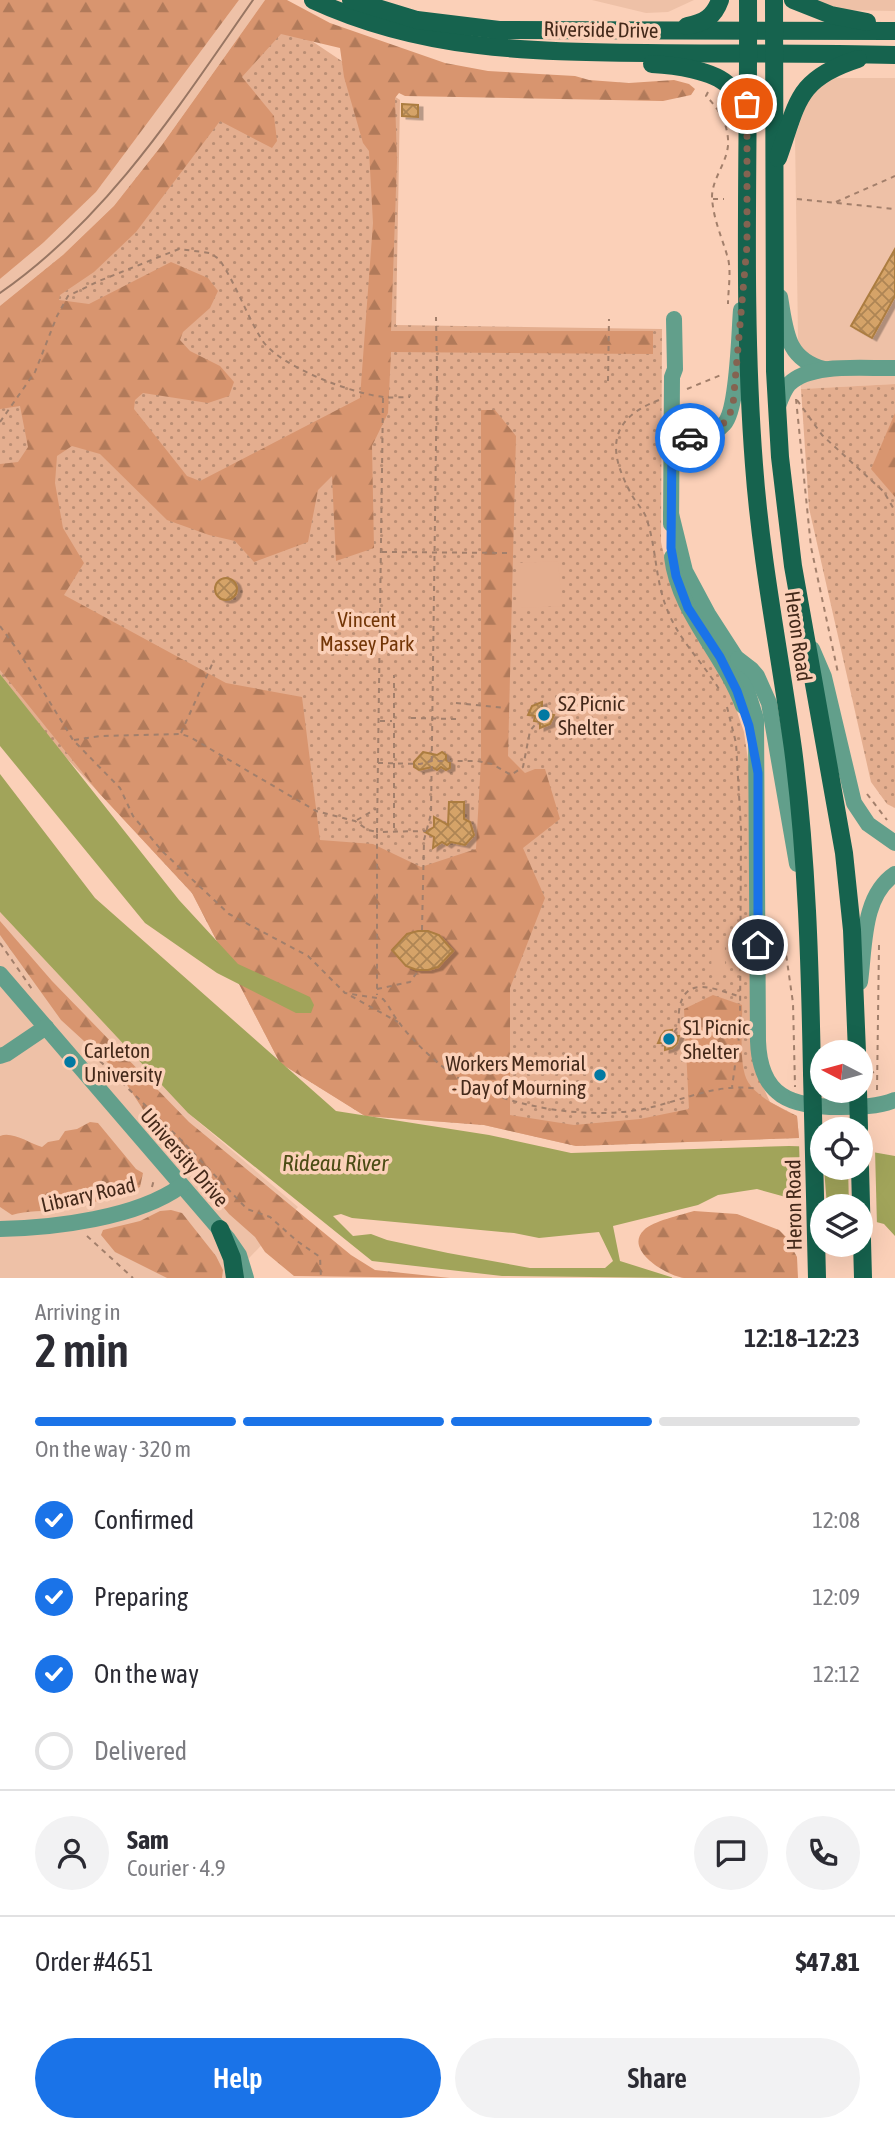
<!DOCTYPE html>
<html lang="en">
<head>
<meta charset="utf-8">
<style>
	:root { --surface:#fff; --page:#f2f2f3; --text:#2b2b33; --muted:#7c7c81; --line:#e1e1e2; --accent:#1a73e8 }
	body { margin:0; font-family:"Asap Condensed",sans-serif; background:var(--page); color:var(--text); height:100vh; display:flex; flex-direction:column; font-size:26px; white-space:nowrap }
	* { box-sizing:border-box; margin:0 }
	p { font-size:23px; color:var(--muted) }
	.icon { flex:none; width:38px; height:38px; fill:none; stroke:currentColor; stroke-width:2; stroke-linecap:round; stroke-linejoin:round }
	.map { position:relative; height:1278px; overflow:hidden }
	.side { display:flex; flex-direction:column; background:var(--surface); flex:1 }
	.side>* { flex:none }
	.needle { width:46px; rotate:276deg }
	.controls { position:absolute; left:810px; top:1040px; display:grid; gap:14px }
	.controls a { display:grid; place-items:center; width:63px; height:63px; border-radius:50%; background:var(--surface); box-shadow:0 7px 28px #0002; font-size:35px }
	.pin { position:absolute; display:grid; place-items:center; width:60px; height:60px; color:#fff; margin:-30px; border:4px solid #fff; border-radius:50%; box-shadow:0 2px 7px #0007 }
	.courier { position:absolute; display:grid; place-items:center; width:70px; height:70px; margin:-35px; border:5px solid #1a73e8; border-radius:50%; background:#fff; color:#222; box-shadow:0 2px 9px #0007 }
	.head em { font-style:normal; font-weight:600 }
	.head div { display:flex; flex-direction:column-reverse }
	.head { display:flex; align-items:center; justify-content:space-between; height:119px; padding:0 35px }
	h1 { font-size:46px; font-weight:600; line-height:52px }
	.bar { display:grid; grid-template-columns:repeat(4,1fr); gap:10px 7px; align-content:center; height:84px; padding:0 35px }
	.bar i { height:9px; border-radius:5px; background:var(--line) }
	.bar .current { background:var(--accent) }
	.bar p { grid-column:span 4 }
	.line { display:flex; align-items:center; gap:18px; padding:0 35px; border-top:2px solid var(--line) }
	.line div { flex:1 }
	.round { display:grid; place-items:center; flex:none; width:74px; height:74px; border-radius:37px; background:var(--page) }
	ol { padding:0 35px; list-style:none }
	li { display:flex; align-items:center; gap:21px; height:77px }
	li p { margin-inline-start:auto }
	li .icon { padding:7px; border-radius:50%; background:var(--accent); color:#fff; stroke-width:4 }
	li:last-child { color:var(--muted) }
	li i { width:38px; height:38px; border:4px solid var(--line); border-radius:50% }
	.primary-button { display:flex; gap:14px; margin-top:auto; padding:14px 35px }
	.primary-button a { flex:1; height:80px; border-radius:42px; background:var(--accent); color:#fff; font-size:28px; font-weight:600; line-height:80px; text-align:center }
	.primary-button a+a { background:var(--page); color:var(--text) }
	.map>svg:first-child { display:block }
</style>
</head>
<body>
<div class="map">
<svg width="895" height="1278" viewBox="0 0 895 1278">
	<defs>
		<pattern id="grass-dots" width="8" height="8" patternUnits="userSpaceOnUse" patternTransform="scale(1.75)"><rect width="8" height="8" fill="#e4ae8f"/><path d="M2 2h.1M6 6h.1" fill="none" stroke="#ba8e74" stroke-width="1.8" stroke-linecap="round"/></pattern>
		<pattern id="forest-firs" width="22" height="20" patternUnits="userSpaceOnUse" patternTransform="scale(1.75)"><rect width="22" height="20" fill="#d8956f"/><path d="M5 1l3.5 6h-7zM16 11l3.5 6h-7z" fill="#b17a5a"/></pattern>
		<pattern id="building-cross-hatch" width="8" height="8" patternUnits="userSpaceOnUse" patternTransform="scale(1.75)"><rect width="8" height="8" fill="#d5a367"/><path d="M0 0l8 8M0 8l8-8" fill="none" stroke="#ae8554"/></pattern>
		<filter id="shadow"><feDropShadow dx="4.5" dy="2.5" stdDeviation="0" flood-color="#0004"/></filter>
	</defs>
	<rect width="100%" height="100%" fill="#fbd0b8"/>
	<!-- built -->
	<g fill="#eec1a7">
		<polygon points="239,0 265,0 162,145 114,206 63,255 0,306 0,279 43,243 96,192"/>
		<polygon points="592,0 694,0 668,12 646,13"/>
		<polygon points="814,0 895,0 895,11 831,10"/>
		<polygon points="836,78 895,78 895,384 801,389 798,337 795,136 809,97 821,85"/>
		<polygon points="0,912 188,1113 298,1207 230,1278 0,1278"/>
	</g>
	<!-- grass -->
	<g fill="url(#grass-dots)">
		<polygon points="261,7 400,100 396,325 662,329 661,542 669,577 728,685 744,732 750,774 754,1067 770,1102 797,1116 799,1138 576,1146 484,1125 365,1116 280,1063 192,893 60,751 0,674 0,306 63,255 114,206 162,145"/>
		<polygon points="895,384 895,808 887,804 871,782 809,508 801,389"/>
	</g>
	<!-- forest -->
	<g fill="url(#forest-firs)" fill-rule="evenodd">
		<polygon points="0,0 239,0 96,192 43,243 0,279"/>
		<path d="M265 0H287L330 23 445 63 488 71 575 76 589 80 629 83 674 80 689 84 695 89 691 95 663 101 405 96 399 93 395 98 397 161 391 331H653V354L391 352 388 413 372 446 374 548 336 561 332 476 318 490 308 542 254 562 235 541 209 535 167 520 100 454 72 446 57 456 55 483 63 528 84 563 64 595 226 683 302 697 320 840 373 844 421 867 476 849 481 760V410H495L516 436 508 756 525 773 535 769H545L560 819 523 848 545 898 510 988V1115L574 1125 640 1119 689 1109 684 1009 713 995 742 1005C743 1025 738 1065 748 1082 758 1098 781 1108 797 1116L799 1138 576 1146 484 1125 365 1116 280 1063 192 893 99 793 0 670V464L18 462 28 447 20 406 0 409V306L63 255 114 206 162 145ZM281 34 340 48 344 77 363 143 369 151 373 223 360 398 200 481 187 476 134 409 135 400 143 393 208 403 229 396 234 382 220 366 190 351 180 340 183 332 210 308 218 291 208 278 171 262 89 304 59 300 60 295 94 272 136 232 220 121 272 148 277 141 274 116 242 77Z"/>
		<polygon points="895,413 895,497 871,469"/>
		<polygon points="0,921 52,981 189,1122 351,1255 375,1270 450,1278 294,1276 265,1252 255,1237 229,1214 195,1173 185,1165 144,1111 120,1074 61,1020 0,935"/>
		<path d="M90 1122 98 1123 136 1169 143 1173 140 1187C116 1198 87 1204 61 1209 44 1212 27 1210 12 1215L0 1207V1136C12 1131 29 1143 42 1147L48 1142 59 1140 65 1131 77 1129Z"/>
		<polygon points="171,1210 182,1213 216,1256 223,1270 222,1278 167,1278 115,1252 101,1235 103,1230 140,1221 160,1211"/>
		<path d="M694 1211 737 1214 779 1230 787 1238 797 1257 798 1278C760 1278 721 1278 684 1278 667 1276 623 1250 644 1230 653 1221 681 1215 694 1211Z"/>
	</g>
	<!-- pitch -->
	<g fill="#e4ae8f">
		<polygon points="558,561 562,606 521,608 517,604 517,563"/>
		<polygon points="712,947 725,947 725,973 711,973"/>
	</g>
	<!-- water -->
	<g fill="#a1a45a" fill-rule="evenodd">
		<polygon points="0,674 179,900 238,964 310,997 314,1005 311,1013 296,1013 217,973 145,923 0,746"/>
		<path d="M0 774 95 898 336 1111 489 1135 571 1153 789 1146 822 1147V1167H861V1150L895 1156V1236L884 1224 861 1218V1206L822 1207 757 1189 718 1195 698 1205 613 1226 620 1261 674 1278 502 1276 372 1261 188 1113 0 912ZM341 1214 352 1218 514 1233 539 1238 599 1232 613 1261 605 1268H530L448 1253 387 1240 371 1234 353 1236 333 1216Z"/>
	</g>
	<!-- pier -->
	<g fill="#fbd0b8">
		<polygon points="799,1143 822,1143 827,1206 822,1206 822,1211 801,1205"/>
		<polygon points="861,1146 875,1149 877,1226 861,1221 861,1206 849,1206 848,1167 861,1167"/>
	</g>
	<!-- building -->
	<g fill="url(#building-cross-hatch)" stroke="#ac7d41" stroke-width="2" filter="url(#shadow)">
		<polygon points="402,104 418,105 418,117 402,116"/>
		<polygon points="895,249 895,296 872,338 851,326"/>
		<circle cx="226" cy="589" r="11"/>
		<polygon points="542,702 542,708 547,709 547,714 554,715 550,724 540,728 540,722 534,721 535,716 528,715 532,706"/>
		<polygon points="423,752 437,755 442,752 446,755 446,760 450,763 450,768 446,770 441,767 437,770 432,767 419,770 414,767 414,762"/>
		<polygon points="449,802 464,802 464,819 470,822 474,835 465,845 451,842 447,845 442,842 433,848 434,837 425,832 434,827 434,817 448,825"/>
		<polygon points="418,931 428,931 439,935 453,951 438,967 428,970 417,970 406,966 392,950 407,934"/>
		<polygon points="672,1030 672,1036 679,1036 677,1043 672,1048 665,1050 665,1043 658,1043 661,1036 665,1031"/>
	</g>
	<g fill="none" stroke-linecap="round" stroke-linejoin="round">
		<!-- path -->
		<g stroke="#a27f6b" stroke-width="2" stroke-dasharray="5 5" stroke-linecap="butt">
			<path d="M708 92 706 96C718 108 727 122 728 139 730 160 712 177 712 197 713 218 721 235 727 255 732 269 728 290 728 304"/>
			<polyline points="713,199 724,199"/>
			<polyline points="797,199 895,209"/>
			<polyline points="836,202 895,176"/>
			<polyline points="608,381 609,319"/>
			<polyline points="687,389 721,375"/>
			<polyline points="383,398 377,832 426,831"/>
			<polyline points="796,399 811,547 838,673"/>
			<path d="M659 400C606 420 608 453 633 497 638 505 645 512 647 520 657 551 655 583 669 614 681 642 703 663 719 689"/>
			<polyline points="797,400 822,435 884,492 895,511"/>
			<path d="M0 422 35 372 57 316 68 296 99 281 179 249 210 253 219 259C236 284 246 314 262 340 280 367 351 393 383 397 391 398 401 397 410 397"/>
			<polyline points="382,552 509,553"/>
			<path d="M0 626 19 652 73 740 120 788 133 816 162 851 229 914 308 956 345 993 383 999C389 1005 392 1014 398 1021 409 1037 427 1054 443 1067 489 1106 589 1122 648 1108 684 1100 720 1082 758 1089"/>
			<polyline points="456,703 506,708"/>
			<polyline points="727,707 736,743 741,829 740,1030 732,1087"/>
			<polyline points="411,718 456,719"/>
			<polyline points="380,721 392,721"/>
			<polyline points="181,733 214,660"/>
			<polyline points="74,740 100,736 181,734 190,737 316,811 355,821 368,830 377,832 377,995"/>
			<polyline points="378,763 420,764 432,761 477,761 492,764 511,775 523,767 530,731 542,716"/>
			<polyline points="867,794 887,820"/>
			<polyline points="357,820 376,809"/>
			<polyline points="394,828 394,675"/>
			<polyline points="771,922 777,924 783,933 793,1003 795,1087"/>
			<polyline points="422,930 424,840 431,814 437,371 436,317"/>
			<polyline points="0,943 34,992"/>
			<polyline points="377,989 410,982 418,971"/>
			<polyline points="351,996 398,1022"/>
			<path d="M674 1032C681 1024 678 1021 679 1011 684 974 714 989 738 996"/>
			<polyline points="84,1049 102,1063 181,1140 247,1209 270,1217 297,1241 320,1257 321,1278"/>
			<polyline points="863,1076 874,1072"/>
			<polyline points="877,1090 879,945"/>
			<polyline points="152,1187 154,1179"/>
			<polyline points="87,1236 133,1278"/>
		</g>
		<!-- minor -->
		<g stroke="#629f8b" stroke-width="16">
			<path d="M780 297C786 331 786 359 824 369"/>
			<path d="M777 409C780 401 783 391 789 384 811 362 866 369 895 368"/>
			<path d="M672 438C690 438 711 439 724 424 738 410 739 332 741 310"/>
			<path d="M671 514 685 571 708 614 737 659 756 719 758 1041C760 1097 791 1107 840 1107 859 1107 878 1107 895 1100"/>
			<polyline points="671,524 672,377 675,369 674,319"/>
			<path d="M672 557C678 612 724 654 743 706"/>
			<polyline points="812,649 824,677 854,803 868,824 895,843"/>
			<polyline points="738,659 751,669 757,676 769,703 797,864"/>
			<polyline points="0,974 228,1239 239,1255 246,1278"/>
			<path d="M860 982C865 946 862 896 895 874"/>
			<polyline points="0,1056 6,1054 46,1027"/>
			<path d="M0 1229C54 1228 137 1218 181 1186"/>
		</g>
		<!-- major -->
		<g stroke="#16634e" stroke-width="18">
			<path d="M313 0C421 50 530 52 646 53 729 54 812 53 895 55"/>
			<polyline points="351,0 417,20 499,30 895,31"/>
			<path d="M748 0C749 155 742 310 754 465 761 561 780 655 793 749 807 857 810 965 812 1073"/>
			<polyline points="774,0 775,371 780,457 793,566 844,853 852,930 857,1052"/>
			<polyline points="793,0 831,15 867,22"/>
			<path d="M687 26C704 23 714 17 720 0"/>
			<path d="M652 64C673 65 714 70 729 86 736 94 740 106 743 117"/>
			<path d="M778 158C798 102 796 79 858 59"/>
			<polyline points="860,1167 863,1278"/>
			<polyline points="220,1229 232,1258 235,1278"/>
		</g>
		<!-- tram -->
		<path stroke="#987663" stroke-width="2" d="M0 293C108 218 179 106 253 0"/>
		<!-- major-bridge -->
		<g stroke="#16634e" stroke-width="18">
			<polyline points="812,1073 817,1278"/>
			<polyline points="858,1090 859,1129"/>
		</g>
	</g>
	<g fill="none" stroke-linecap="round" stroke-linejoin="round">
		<!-- done -->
		<path stroke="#846351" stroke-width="7" stroke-dasharray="0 12.6" d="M690 438C712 436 727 426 733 405L747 245V104"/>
		<!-- route -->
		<polyline stroke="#1a73e8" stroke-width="9" points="690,438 672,438 671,548 676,576 688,608 720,657 737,691 749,726 758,773 758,945"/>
	</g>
	<!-- markers -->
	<g fill="#0279a2" stroke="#fbd0b8" stroke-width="2.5">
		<circle cx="544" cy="715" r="7"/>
		<circle cx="669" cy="1039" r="7"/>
		<circle cx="70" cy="1062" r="7"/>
		<circle cx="600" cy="1075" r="7"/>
	</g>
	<g text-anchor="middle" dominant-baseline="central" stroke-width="7" stroke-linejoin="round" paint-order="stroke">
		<!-- street labels -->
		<g font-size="21" fill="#44291a" stroke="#fbd0b8">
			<text transform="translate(601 29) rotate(1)">Riverside Drive</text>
			<text transform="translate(799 636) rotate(82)">Heron Road</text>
			<text transform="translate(185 1157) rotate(49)">University Drive</text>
			<text transform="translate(88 1194) rotate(-13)">Library Road</text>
			<text transform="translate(793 1205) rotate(-91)">Heron Road</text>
		</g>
		<!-- park labels -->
		<g font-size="21" fill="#733607" stroke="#fbd0b8">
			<text x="367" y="619">Vincent<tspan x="367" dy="24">Massey Park</tspan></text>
		</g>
		<!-- poi labels -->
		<g font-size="21" fill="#44291a" stroke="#fbd0b8" text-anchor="start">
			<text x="558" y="703">S2 Picnic<tspan x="558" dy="24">Shelter</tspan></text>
			<text x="683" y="1027">S1 Picnic<tspan x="683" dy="24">Shelter</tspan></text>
			<text x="84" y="1050">Carleton<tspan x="84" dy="24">University</tspan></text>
			<text x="586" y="1063" text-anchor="end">Workers Memorial<tspan x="586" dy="24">- Day of Mourning</tspan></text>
		</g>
		<!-- water labels -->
		<g font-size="23" font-style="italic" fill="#4b4c14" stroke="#fbd0b8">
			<text x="335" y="1163">Rideau River</text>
		</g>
	</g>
</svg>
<div class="controls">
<a><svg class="needle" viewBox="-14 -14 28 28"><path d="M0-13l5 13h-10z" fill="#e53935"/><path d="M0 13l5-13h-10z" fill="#7c7c81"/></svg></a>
<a><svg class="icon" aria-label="locate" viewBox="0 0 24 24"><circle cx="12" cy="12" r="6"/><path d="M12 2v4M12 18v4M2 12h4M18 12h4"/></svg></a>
<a><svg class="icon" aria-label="layers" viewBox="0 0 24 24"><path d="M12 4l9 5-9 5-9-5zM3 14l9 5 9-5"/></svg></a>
</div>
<div class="pin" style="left:747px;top:104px;background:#ea580c"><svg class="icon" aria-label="bag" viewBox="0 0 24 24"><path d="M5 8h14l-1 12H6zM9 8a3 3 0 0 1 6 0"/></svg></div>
<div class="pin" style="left:758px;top:945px;background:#1f2937"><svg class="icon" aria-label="home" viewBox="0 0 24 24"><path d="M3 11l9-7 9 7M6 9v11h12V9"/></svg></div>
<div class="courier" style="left:690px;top:438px"><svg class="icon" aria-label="car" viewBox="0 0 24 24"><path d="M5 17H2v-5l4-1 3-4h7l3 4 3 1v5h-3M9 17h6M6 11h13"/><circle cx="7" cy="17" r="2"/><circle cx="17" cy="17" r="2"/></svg></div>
</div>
<section class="side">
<div class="head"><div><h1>2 min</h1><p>Arriving in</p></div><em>12:18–12:23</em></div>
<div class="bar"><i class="current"></i><i class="current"></i><i class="current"></i><i></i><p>On the way · 320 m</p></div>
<ol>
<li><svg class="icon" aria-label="check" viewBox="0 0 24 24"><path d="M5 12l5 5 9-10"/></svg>Confirmed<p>12:08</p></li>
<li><svg class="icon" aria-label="check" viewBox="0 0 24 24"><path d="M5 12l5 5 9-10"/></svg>Preparing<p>12:09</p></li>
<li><svg class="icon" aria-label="check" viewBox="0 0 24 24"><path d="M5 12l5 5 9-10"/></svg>On the way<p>12:12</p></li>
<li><i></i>Delivered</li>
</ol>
<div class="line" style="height:126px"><a class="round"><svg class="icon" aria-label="person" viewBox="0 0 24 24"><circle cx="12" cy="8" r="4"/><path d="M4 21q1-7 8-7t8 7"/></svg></a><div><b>Sam</b><p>Courier · 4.9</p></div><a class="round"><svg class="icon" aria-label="chat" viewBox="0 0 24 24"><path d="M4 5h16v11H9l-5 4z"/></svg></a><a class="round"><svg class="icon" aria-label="phone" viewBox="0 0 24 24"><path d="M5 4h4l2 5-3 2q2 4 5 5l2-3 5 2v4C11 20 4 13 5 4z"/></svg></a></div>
<div class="line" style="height:91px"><div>Order #4651</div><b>$47.81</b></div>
<div class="primary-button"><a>Help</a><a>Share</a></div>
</section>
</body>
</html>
